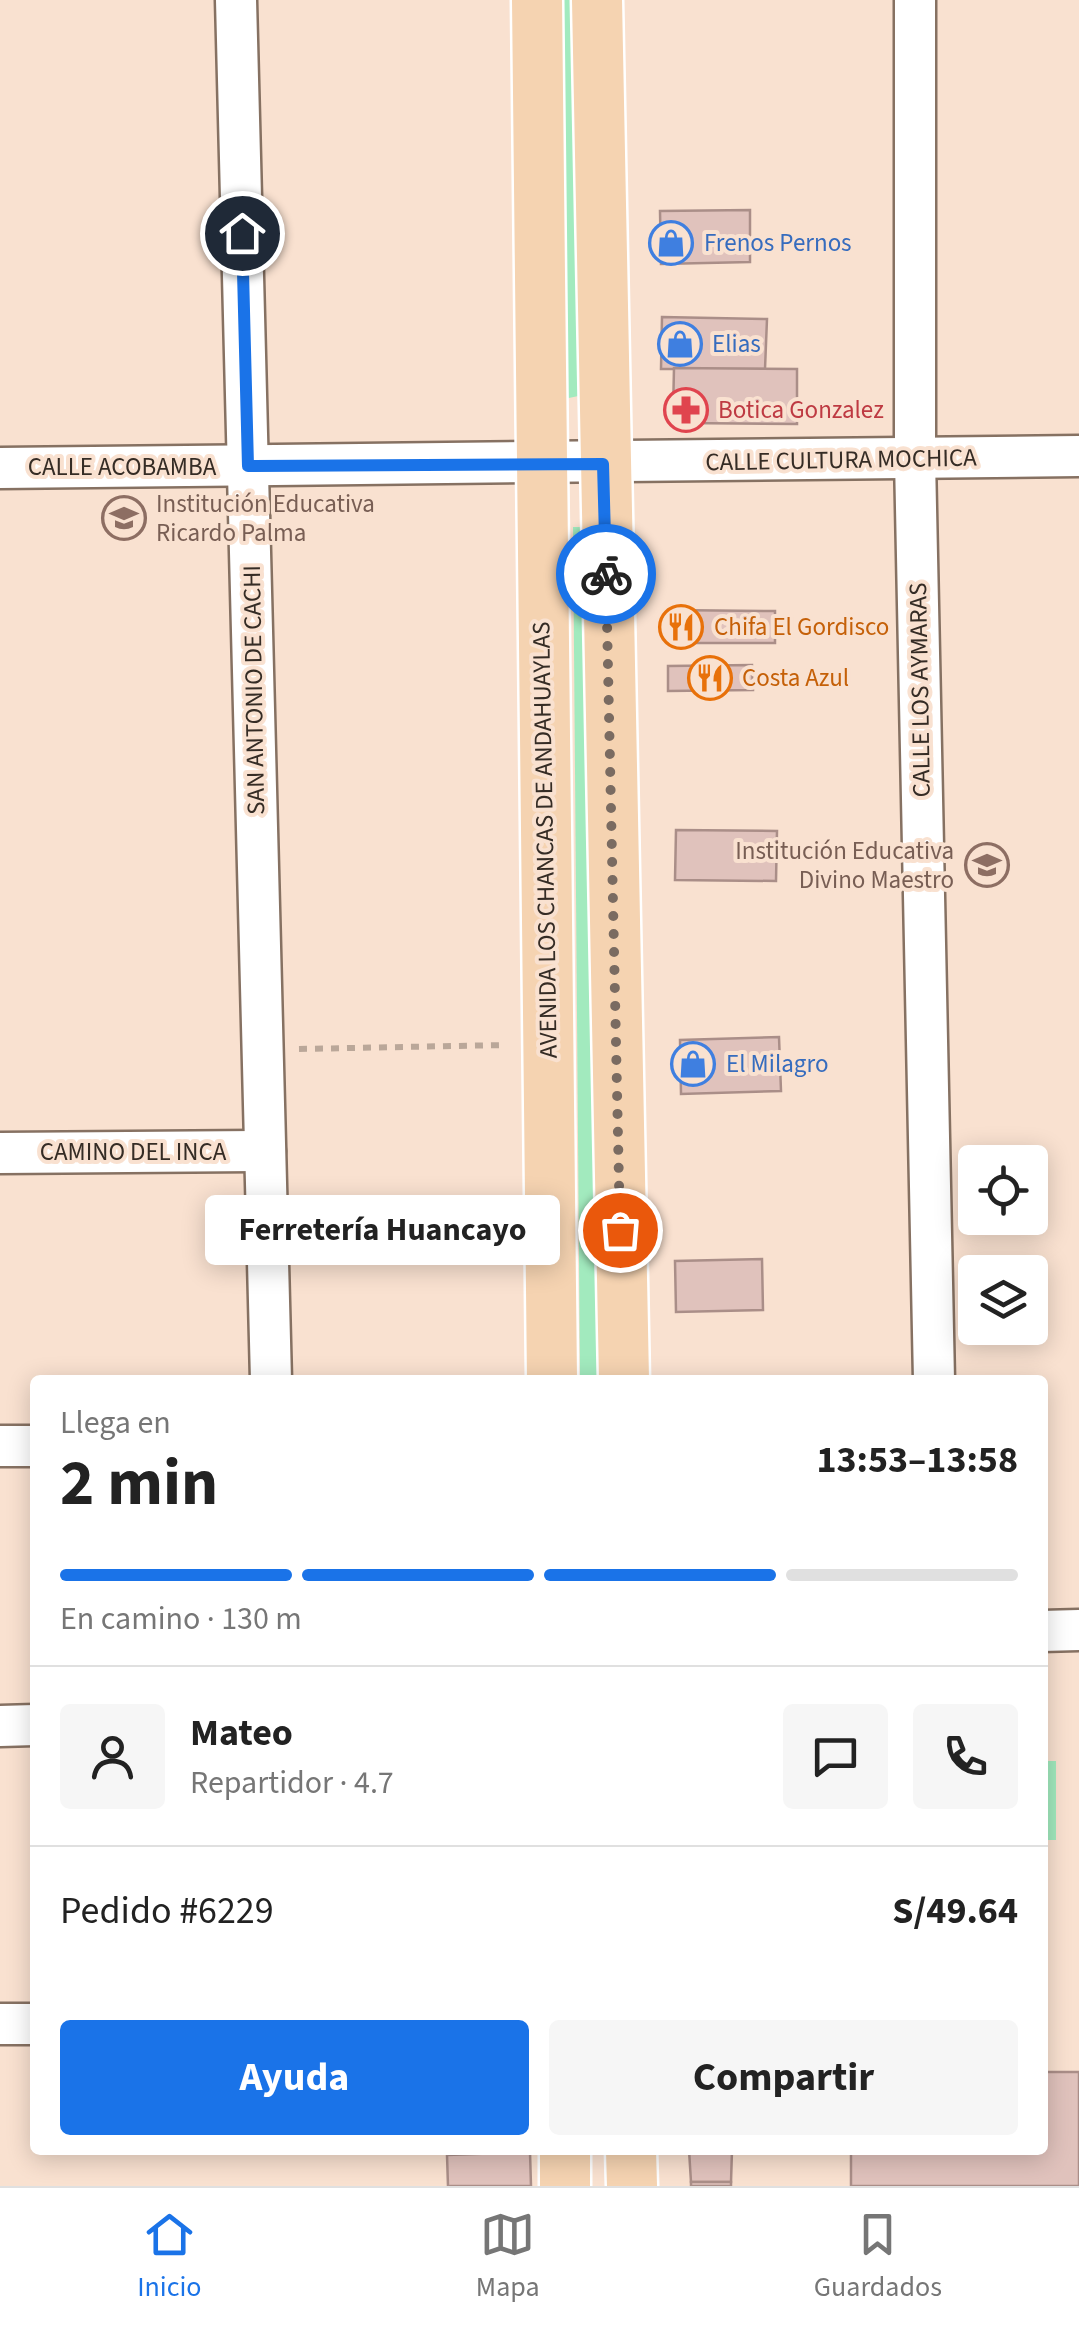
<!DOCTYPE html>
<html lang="es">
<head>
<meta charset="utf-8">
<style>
	:root { --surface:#fff; --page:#f6f6f6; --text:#222; --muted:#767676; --line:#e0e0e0; --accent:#1a73e8 }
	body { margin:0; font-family:"Source Sans 3",sans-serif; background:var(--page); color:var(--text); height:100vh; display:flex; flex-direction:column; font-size:38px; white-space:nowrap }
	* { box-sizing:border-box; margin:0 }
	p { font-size:32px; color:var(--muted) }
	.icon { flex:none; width:55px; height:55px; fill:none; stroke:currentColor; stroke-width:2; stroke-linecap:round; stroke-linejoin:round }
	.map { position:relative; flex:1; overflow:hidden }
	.drawer { position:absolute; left:30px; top:1375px; width:1018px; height:780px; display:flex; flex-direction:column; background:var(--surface); border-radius:10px; box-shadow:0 5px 25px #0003 }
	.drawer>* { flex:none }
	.tools { position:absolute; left:958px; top:1145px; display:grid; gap:20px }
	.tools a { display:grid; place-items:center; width:90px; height:90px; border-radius:10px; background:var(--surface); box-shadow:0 5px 25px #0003; font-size:50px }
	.pin { position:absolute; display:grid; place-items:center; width:85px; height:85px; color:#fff; margin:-42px; border:5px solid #fff; border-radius:50%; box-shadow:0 2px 10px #0007 }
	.courier { position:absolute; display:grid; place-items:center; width:100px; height:100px; margin:-50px; border:8px solid #1a73e8; border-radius:50%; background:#fff; color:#222; box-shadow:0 2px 12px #0007 }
	.bubble { position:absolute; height:70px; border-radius:10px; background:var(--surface); box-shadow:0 5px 25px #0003; font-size:32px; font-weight:700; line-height:70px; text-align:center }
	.headline em { font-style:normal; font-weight:700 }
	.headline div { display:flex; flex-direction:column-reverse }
	.headline { display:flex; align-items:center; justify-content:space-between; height:170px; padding:0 30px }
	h1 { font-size:65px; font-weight:700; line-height:75px }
	.bar { display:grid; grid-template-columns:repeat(4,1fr); gap:15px 10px; align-content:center; height:120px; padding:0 30px }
	.bar i { height:12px; border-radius:8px; background:var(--line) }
	.bar .current { background:var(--accent) }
	.bar p { grid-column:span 4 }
	.line { display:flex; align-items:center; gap:25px; padding:0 30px; border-top:2px solid var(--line) }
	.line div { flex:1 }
	.round { display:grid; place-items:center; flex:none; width:105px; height:105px; border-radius:10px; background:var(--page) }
	.primary-button { display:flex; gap:20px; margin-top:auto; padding:20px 30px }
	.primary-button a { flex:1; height:115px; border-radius:10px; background:var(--accent); color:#fff; font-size:40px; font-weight:700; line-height:115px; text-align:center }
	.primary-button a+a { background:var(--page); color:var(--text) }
	.tabs { display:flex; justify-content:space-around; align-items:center; height:140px; border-top:2px solid var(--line); background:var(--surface); font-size:28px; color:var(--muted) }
	.tabs a { display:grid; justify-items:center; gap:5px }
	.tabs .current { color:var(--accent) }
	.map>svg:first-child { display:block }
</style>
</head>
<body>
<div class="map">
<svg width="1079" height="2186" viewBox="0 0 1079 2186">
	<rect width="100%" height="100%" fill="#f9e1d0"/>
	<!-- green -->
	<g fill="#a2eabe">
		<polygon points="561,0 584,0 588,394 564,399"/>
		<polygon points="573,527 594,527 604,1380 580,1380"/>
		<polygon points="1042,1761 1056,1761 1056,1840 1043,1840"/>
	</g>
	<!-- building -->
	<g fill="#e0c2bc" stroke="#aa8e88" stroke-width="2.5">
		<polygon points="750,210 750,262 661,264 660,211"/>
		<polygon points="662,317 767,319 765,369 661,369"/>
		<polygon points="674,368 797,369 797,424 682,423 673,414"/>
		<polygon points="668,610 775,611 775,643 667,643"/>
		<polygon points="752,665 753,690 668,691 668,666"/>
		<polygon points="676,830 777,831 776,881 675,880"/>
		<polygon points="779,1037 781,1091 681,1094 680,1040"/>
		<polygon points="762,1259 763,1310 676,1312 675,1261"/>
		<polygon points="1042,2072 1079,2072 1079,2186 851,2186 851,2150 1042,2150"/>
		<polygon points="689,2150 732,2150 731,2182 691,2182"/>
		<polygon points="530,2152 531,2186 448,2186 447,2155"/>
		<rect x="691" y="2182" width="40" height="4"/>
	</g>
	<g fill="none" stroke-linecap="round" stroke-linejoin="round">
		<!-- minor casing -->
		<g stroke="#867162" stroke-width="45">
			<g id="minor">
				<polyline points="236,0 271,1380"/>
				<polyline points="915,0 915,459 934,1380"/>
				<polyline points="0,468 1079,456"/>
				<polyline points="0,1153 265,1151"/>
				<polyline points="0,1446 35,1446"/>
				<polyline points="1042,1631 1079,1630"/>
				<polyline points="0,1726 35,1725"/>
				<polyline points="0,2024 35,2024"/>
			</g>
		</g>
		<!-- major casing -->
		<g stroke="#fff" stroke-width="55">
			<g id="major">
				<polyline points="537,0 552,1380"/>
				<polyline points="597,0 624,1380"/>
				<polyline points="565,2150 565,2186"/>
				<polyline points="631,2150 632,2186"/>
			</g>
		</g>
		<!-- path -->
		<polyline stroke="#baa799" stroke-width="6" stroke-dasharray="8 8" stroke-linecap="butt" points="299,1049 506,1045"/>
		<!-- minor -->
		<use href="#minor" stroke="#fff" stroke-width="40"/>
		<!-- major -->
		<use href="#major" stroke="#f5d3b1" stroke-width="50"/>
	</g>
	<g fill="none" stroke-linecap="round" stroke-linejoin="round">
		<!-- done -->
		<polyline stroke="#7a6b61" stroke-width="10" stroke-dasharray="0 18" points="606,574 620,1230"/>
		<!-- route -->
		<polyline stroke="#1a73e8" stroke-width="12" points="242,233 248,466 603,464 606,574"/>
	</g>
	<!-- icons -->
	<defs>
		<g id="shop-ring" transform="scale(2.25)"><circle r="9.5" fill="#f9e1d0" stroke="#3f7fe0" stroke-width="1.5"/><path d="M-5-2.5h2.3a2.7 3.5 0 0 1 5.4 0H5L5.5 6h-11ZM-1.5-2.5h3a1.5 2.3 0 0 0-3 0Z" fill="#3f7fe0"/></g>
		<g id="pharmacy-ring" transform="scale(2.25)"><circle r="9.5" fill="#f9e1d0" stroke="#e0444e" stroke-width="1.5"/><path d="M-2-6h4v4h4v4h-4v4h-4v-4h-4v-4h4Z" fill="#e0444e"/></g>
		<g id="school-ring" transform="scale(2.25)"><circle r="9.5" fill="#f9e1d0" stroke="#8d6e63" stroke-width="1.5"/><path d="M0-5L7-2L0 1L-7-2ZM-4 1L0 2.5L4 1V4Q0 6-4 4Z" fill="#8d6e63"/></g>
		<g id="restaurant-ring" transform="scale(2.25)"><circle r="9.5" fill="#f9e1d0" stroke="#e8710a" stroke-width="1.5"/><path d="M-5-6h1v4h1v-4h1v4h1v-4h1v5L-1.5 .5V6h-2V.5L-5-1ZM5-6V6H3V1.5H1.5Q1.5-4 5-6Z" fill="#e8710a"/></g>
	</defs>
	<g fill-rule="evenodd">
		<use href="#shop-ring" x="671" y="243"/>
		<use href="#shop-ring" x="680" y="344"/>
		<use href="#pharmacy-ring" x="686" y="410"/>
		<use href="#school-ring" x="124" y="518"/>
		<use href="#restaurant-ring" x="681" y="627"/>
		<use href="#restaurant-ring" x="710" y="678"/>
		<use href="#school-ring" x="987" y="865"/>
		<use href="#shop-ring" x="693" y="1064"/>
	</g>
	<g text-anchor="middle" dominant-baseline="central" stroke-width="8" stroke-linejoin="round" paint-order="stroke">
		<!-- shop labels -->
		<g font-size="25" fill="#366cbe" stroke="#f9e1d0" text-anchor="start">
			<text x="704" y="243">Frenos Pernos</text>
			<text x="712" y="344">Elias</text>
			<text x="726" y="1064">El Milagro</text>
		</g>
		<!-- health labels -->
		<g font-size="25" fill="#be3a42" stroke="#f9e1d0" text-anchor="start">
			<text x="718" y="410">Botica Gonzalez</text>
		</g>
		<!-- street labels -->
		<g font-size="25" fill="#352c25" stroke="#f9e1d0">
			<text transform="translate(841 460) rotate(-1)">CALLE CULTURA MOCHICA</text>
			<text x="122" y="467">CALLE ACOBAMBA</text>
			<text transform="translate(254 690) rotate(-91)">SAN ANTONIO DE CACHI</text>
			<text transform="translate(920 690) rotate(-91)">CALLE LOS AYMARAS</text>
			<text transform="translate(545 840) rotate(-91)">AVENIDA LOS CHANCAS DE ANDAHUAYLAS</text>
			<text x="133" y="1152">CAMINO DEL INCA</text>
		</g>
		<!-- education labels -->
		<g font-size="25" fill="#785e54" stroke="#f9e1d0" text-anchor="start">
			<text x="156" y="504">Institución Educativa<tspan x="156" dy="29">Ricardo Palma</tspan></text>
			<text x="954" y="851" text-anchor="end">Institución Educativa<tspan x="954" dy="29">Divino Maestro</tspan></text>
		</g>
		<!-- food labels -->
		<g font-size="25" fill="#c56008" stroke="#f9e1d0" text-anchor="start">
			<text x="714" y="627">Chifa El Gordisco</text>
			<text x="742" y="678">Costa Azul</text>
		</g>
	</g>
</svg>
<div class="tools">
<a><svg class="icon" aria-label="locate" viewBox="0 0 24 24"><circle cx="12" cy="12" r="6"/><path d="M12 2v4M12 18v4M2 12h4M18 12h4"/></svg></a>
<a><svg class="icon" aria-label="layers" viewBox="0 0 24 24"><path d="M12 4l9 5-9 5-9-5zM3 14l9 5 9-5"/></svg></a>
</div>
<div class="pin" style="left:620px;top:1230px;background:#ea580c"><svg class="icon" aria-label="bag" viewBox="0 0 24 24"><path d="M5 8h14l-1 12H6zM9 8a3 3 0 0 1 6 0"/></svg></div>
<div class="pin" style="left:242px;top:233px;background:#1f2937"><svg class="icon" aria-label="home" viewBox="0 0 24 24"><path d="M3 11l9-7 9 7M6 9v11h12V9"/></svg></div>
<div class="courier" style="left:606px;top:574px"><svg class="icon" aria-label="bike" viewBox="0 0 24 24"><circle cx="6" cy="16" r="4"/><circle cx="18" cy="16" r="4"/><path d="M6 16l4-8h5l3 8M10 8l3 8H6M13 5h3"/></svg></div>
<div class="bubble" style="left:205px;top:1195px;width:355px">Ferretería Huancayo</div>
<section class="drawer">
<div class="headline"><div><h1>2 min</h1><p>Llega en</p></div><em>13:53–13:58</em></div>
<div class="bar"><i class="current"></i><i class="current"></i><i class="current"></i><i></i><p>En camino · 130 m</p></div>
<div class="line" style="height:180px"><a class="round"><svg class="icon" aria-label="person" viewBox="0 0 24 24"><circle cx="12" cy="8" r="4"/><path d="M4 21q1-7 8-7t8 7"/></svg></a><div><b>Mateo</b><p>Repartidor · 4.7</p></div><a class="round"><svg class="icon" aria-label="chat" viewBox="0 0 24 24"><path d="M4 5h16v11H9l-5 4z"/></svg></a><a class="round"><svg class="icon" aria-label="phone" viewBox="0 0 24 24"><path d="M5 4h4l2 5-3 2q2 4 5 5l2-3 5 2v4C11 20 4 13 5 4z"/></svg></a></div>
<div class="line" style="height:130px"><div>Pedido #6229</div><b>S/49.64</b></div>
<div class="primary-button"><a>Ayuda</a><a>Compartir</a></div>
</section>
</div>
<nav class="tabs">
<a class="current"><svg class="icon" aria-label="home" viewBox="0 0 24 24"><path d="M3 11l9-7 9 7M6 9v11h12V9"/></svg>Inicio</a>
<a><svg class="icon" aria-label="map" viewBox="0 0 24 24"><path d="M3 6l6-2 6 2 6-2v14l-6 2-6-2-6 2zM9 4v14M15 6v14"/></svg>Mapa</a>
<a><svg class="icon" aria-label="saved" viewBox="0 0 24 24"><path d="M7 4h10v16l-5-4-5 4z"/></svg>Guardados</a>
</nav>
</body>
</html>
